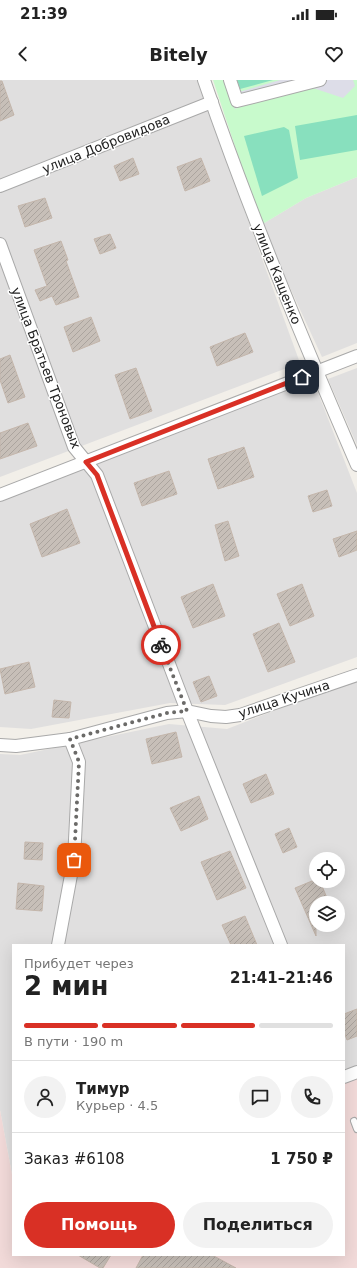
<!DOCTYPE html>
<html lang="ru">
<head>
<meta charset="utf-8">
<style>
	:root { --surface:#fff; --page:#f2f2f2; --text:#222; --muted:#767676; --line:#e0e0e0; --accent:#d93025 }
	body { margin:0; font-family:"DejaVu Sans",sans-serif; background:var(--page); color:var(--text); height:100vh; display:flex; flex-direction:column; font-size:15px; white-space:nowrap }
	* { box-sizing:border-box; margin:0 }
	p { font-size:13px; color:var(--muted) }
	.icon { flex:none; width:22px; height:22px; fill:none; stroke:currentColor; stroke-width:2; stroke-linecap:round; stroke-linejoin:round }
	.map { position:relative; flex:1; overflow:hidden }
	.side { position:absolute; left:12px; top:864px; width:333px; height:312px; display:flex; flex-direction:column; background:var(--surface); border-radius:0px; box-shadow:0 4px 16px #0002 }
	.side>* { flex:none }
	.buttons { position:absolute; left:309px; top:772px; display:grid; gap:8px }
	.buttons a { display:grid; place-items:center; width:36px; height:36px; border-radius:50%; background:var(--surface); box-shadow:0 4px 16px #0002; font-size:20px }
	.pin { position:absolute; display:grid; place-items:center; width:34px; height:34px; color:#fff; margin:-17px; border-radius:8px; box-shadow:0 2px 6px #0006 }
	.courier { position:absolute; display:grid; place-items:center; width:40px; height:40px; margin:-20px; border:3px solid #d93025; border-radius:50%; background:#fff; color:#222; box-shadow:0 1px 5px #0007 }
	.overview em { font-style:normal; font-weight:600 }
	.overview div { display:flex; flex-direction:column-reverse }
	.overview { display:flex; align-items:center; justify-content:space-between; height:68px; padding:0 12px }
	h1 { font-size:26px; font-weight:600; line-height:30px }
	.bar { display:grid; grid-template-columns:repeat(4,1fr); gap:6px 4px; align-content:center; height:48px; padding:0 12px }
	.bar i { height:5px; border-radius:3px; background:var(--line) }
	.bar .current { background:var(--accent) }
	.bar p { grid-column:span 4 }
	.line { display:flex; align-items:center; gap:10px; padding:0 12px; border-top:1px solid var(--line) }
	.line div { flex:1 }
	.round { display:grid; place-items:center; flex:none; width:42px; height:42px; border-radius:21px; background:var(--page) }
	.primary-button { display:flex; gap:8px; margin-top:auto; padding:8px 12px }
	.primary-button a { flex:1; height:46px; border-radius:24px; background:var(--accent); color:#fff; font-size:16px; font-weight:600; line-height:46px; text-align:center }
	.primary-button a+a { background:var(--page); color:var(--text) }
	.status { display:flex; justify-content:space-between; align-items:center; height:28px; padding:0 20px; background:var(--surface); direction:ltr }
	.status svg { height:11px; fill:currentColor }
	header { display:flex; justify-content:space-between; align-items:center; height:52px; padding:0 12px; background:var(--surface); font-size:18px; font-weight:600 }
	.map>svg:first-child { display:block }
</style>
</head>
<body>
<div class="status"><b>21:39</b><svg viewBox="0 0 49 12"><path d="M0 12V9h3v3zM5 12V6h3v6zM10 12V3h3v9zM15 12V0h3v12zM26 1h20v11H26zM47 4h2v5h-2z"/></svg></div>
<header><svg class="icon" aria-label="back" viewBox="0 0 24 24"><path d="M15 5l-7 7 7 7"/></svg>Bitely<svg class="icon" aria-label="heart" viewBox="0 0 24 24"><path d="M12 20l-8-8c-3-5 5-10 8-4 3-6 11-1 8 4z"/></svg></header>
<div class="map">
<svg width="357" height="1188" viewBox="0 0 357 1188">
	<defs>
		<pattern id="building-hatch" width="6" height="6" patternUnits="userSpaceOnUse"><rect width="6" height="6" fill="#c7bfb8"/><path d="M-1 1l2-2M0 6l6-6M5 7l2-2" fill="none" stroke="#aba49e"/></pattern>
	</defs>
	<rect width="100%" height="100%" fill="#f2efe9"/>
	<!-- residential -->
	<g fill="#e0dfdf" fill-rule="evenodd">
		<polygon points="0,0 197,0 300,283 0,397"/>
		<polygon points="357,97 357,263 322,277 261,145 306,118"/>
		<polygon points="357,288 357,365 328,299"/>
		<polygon points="313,300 357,413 357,577 225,625 170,623 31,649 0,647 0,421"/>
		<path d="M357 599V998L344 1003V865H13V1100L0 1030V674L20 675 169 644 227 649ZM316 779H338V801H316ZM316 823H338V845H316Z"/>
	</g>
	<!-- commercial -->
	<polygon fill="#f2dad9" points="357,998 357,1188 0,1188 0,1030 13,1100 13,1175 344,1175 344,1003"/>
	<!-- park -->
	<polygon fill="#c8facc" points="213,0 357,0 357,97 306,118 261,145"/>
	<!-- pitch -->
	<g fill="#88e0be">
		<polygon points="237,0 273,0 240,9"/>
		<polygon points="357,35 357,70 300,80 295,46"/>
		<polygon points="284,47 289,50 298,98 262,116 244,56"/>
	</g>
	<!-- plaza -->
	<polygon fill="#dddde8" points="225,0 239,12 280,0 353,0 355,6 343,18 313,8 240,26 235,29"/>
	<!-- building -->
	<g fill="url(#building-hatch)" stroke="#c4b6ab">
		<polygon points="0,1 2,1 14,35 0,41"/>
		<polygon points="133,78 139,94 120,101 114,86"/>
		<polygon points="201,78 210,101 185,111 177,87"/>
		<polygon points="45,118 52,138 25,147 18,126"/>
		<polygon points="110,154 116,168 100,174 94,159"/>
		<polygon points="61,161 68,180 66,181 79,217 56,225 52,216 40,221 35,210 47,206 34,170"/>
		<polygon points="91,237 100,261 73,272 64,247"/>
		<polygon points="245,253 253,272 217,286 210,267"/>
		<polygon points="10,275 25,317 8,323 0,300 0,279"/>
		<polygon points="136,288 152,331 130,339 115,295"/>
		<polygon points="28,343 37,366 0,379 0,353"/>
		<polygon points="244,367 254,397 218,409 208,379"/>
		<polygon points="169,391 177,414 142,426 134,403"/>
		<polygon points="327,410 332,426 313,432 308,416"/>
		<polygon points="67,429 80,463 42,477 30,444"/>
		<polygon points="228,441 239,476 225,481 215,445"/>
		<polygon points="357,451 357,470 339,477 333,459"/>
		<polygon points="213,504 225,536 193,548 181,517"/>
		<polygon points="302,504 314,536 290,546 277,514"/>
		<polygon points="279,543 295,582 268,592 253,554"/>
		<polygon points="29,582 35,607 5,614 0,589"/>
		<polygon points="209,596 217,616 201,622 193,602"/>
		<polygon points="54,620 71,622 69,638 52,637"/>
		<polygon points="176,652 182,677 152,684 146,659"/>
		<polygon points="266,694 274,714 251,723 243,704"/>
		<polygon points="199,716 208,739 181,751 170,728"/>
		<polygon points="289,748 297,767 283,773 275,754"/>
		<polygon points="25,762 43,763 42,780 24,779"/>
		<polygon points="230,771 246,808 217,820 201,782"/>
		<polygon points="312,801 320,801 329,823 316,823 316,856 295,808"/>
		<polygon points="18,803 44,806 42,831 16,829"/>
		<polygon points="245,836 257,865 231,865 222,845"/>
		<polygon points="357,929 357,956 347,960 344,952 344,934"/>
		<polygon points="78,1175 111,1175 103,1188 100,1188"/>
		<polygon points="143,1175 212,1175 236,1188 136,1188"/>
	</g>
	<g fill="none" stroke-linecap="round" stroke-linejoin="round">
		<!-- lane casing -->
		<g stroke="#a9a9a9" stroke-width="8">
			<polyline id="lane" points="354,1041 357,1049"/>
		</g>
		<!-- street casing -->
		<g stroke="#a9a9a9" stroke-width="14">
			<g id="street">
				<path d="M204 0C249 131 302 258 357 385"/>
				<polyline points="230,0 237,21 320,0"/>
				<polyline points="0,106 212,22"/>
				<polyline points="0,164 74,367 97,395 187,631 281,865"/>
				<polyline points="0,415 357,276"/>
				<polyline points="0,665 16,666 70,659 167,633 187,631 211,636 226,637 240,635 357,595"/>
				<polyline points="58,865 74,779 79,682 70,659"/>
				<polyline points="344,997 357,992"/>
			</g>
		</g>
		<!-- lane -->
		<use href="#lane" stroke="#fff" stroke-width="6"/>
		<!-- street -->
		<use href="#street" stroke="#fff" stroke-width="12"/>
	</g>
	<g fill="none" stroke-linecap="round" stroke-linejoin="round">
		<!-- done -->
		<polyline stroke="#6b6a68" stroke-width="4" stroke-dasharray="0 7.2" points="74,780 79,682 70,659 167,633 187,631 161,565"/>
		<!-- route -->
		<polyline stroke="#d93025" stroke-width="5" points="161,565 97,395 86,382 302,297"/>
	</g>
	<g text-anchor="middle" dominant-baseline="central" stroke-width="3" stroke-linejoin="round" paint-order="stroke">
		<!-- street labels -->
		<g font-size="13" fill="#222" stroke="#fff">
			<text transform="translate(106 64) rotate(-22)">улица Добровидова</text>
			<text transform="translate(277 194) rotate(68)">улица Кащенко</text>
			<text transform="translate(46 288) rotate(69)">улица Братьев Троновых</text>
			<text transform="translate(284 619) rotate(-18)">улица Кучина</text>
		</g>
	</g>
</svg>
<div class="buttons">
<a><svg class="icon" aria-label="locate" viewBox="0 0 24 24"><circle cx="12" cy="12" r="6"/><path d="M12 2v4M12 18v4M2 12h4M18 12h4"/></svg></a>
<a><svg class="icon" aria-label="layers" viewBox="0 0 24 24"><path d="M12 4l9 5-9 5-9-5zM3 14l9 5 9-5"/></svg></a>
</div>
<div class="pin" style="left:74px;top:780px;background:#ea580c"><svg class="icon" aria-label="bag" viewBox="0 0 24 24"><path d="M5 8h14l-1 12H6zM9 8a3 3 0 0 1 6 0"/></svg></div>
<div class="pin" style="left:302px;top:297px;background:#1f2937"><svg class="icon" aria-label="home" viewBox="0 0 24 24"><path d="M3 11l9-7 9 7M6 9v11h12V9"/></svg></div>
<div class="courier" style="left:161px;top:565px"><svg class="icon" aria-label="bike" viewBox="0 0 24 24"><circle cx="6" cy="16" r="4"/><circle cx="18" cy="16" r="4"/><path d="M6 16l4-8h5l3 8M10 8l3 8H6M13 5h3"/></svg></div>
<section class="side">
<div class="overview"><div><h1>2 мин</h1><p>Прибудет через</p></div><em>21:41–21:46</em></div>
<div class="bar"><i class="current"></i><i class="current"></i><i class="current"></i><i></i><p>В пути · 190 m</p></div>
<div class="line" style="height:72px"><a class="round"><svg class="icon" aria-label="person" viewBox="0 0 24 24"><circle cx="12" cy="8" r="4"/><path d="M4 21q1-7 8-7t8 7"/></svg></a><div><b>Тимур</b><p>Курьер · 4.5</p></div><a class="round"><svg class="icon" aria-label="chat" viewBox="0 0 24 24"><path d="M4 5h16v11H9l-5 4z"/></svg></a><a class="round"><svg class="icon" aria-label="phone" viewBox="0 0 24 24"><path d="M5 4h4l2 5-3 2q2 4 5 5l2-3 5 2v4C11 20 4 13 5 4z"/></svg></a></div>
<div class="line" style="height:52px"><div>Заказ #6108</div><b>1 750 ₽</b></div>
<div class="primary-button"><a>Помощь</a><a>Поделиться</a></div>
</section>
</div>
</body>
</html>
